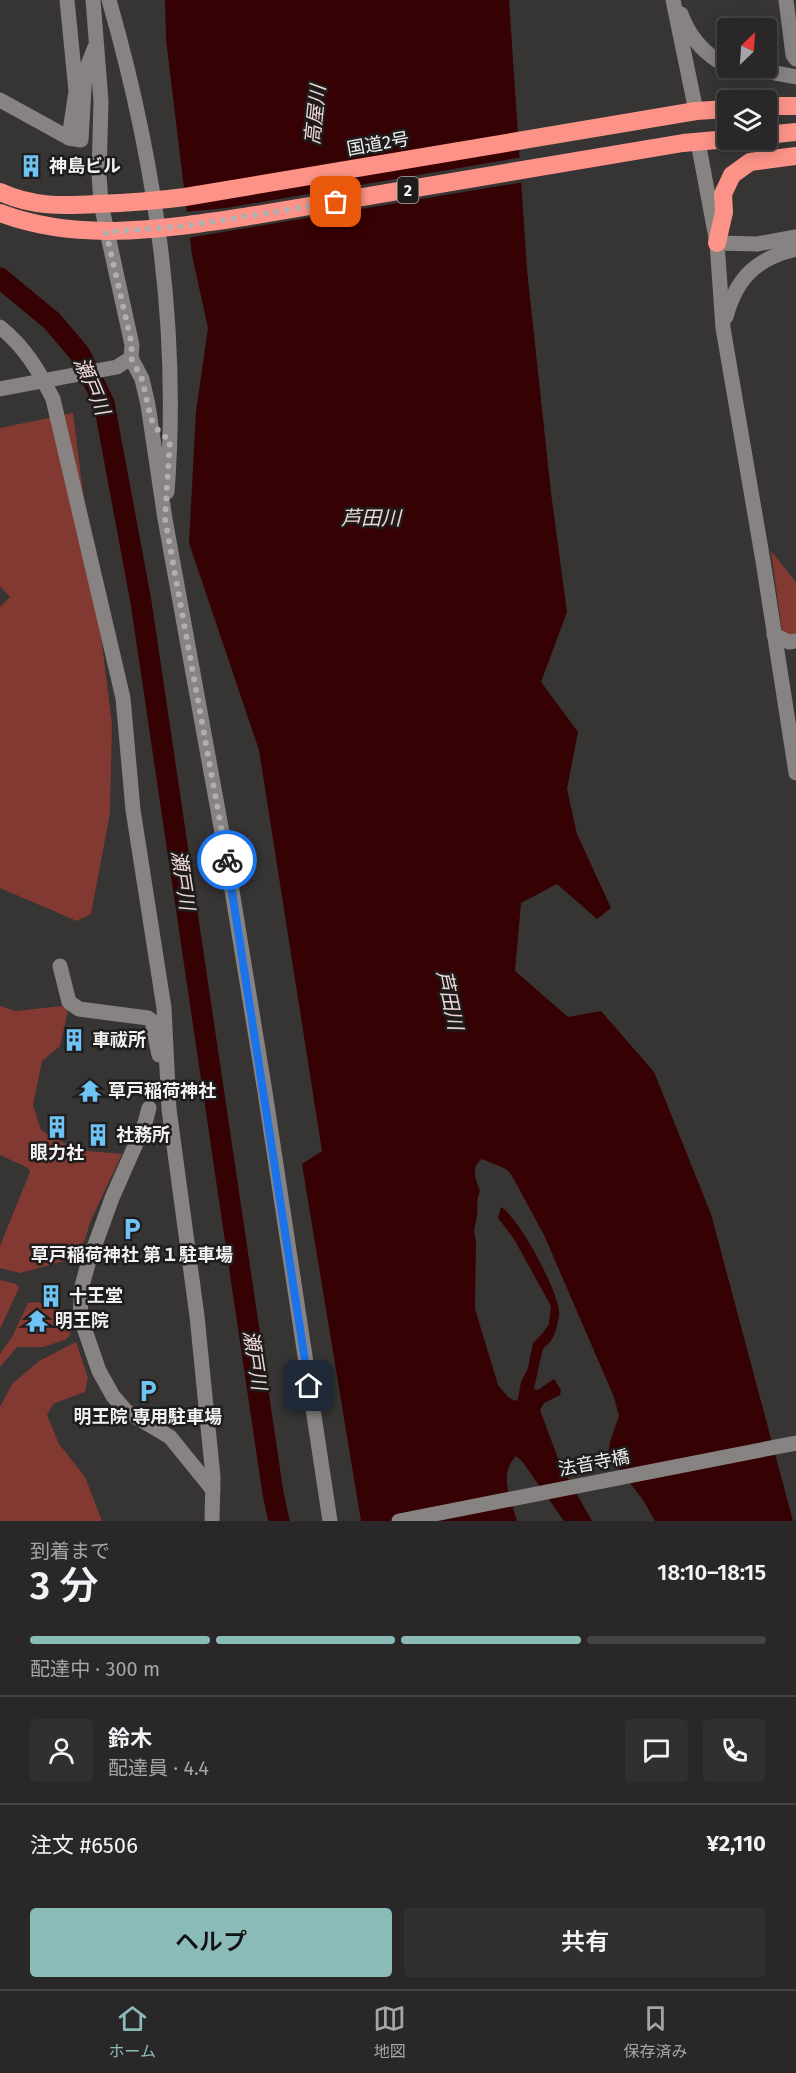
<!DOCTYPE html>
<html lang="ja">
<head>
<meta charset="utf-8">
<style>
	:root { --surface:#292727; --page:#312f2f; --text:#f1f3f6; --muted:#a5a5a7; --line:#454444; --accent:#8bbbb9 }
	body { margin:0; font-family:"Fira Sans","Noto Sans JP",sans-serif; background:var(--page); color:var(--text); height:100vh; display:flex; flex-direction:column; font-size:22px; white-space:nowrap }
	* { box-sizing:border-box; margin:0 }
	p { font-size:20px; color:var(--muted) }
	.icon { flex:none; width:33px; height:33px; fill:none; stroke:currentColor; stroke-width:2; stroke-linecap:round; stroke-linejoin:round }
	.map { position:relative; height:1521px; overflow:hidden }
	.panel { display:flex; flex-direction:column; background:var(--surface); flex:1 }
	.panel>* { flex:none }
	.needle { width:39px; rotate:25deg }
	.controls { position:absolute; left:717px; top:18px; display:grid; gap:12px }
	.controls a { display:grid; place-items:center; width:60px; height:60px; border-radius:6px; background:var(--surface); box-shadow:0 3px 15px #0003,0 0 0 2px var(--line); font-size:30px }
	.pin { position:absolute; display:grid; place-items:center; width:51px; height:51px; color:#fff; margin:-26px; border-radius:12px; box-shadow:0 3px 9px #0006 }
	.courier { position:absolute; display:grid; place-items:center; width:60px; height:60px; margin:-30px; border:4px solid #1a73e8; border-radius:50%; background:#fff; color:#222; box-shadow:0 2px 8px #0007 }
	.headline em { font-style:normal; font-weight:600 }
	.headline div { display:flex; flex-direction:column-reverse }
	.headline { display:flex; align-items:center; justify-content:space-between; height:102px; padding:0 30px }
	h1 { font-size:39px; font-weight:600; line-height:45px }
	.bar { display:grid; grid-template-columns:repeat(4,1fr); gap:9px 6px; align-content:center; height:72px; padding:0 30px }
	.bar i { height:8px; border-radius:4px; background:var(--line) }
	.bar .active { background:var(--accent) }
	.bar p { grid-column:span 4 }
	.line { display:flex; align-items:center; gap:15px; padding:0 30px; border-top:2px solid var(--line) }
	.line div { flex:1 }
	.round { display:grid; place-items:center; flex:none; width:63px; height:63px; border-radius:6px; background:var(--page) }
	.button { display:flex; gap:12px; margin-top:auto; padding:12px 30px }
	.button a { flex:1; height:69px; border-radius:6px; background:var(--accent); color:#111; font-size:24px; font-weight:600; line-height:69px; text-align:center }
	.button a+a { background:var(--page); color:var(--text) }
	.dock { display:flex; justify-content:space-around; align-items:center; height:84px; border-top:2px solid var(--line); background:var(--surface); font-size:16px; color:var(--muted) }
	.dock a { display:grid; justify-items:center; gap:3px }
	.dock .active { color:var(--accent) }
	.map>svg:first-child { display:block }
</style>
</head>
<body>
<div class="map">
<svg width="796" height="1521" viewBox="0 0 796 1521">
	<rect width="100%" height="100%" fill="#373434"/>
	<!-- green -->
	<g fill="#823932">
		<polygon points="73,413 112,724 110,813 91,914 77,921 0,888 0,607 10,597 0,586 0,428"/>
		<polygon points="771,551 796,582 796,637 783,638"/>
		<polygon points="0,1006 15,1011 62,1006 68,1011 60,1046 42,1061 33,1105 41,1130 77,1150 122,1154 91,1220 79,1257 20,1273 0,1268 0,1246 30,1172 28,1168 0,1155"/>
		<polygon points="0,1280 16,1284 19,1288 0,1329"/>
		<polygon points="35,1302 56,1306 61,1309 71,1327 70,1335 65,1340 43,1347 17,1347 0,1367 0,1354 12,1337 28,1303"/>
		<polygon points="76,1342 88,1378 85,1392 53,1404 47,1415 59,1444 85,1477 102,1521 0,1521 0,1407 12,1384 39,1361"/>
	</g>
	<!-- water -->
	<path fill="#360102" d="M165 0H509L527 270 551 493 567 612 541 682 578 732 567 789 577 834 611 908 597 919 557 884 521 903 515 971 568 1017 601 1011 654 1072 711 1214 793 1521H655L643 1500 615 1463 609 1450 610 1442 619 1416 614 1397 544 1235 511 1174 506 1169 482 1159C470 1168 476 1180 480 1191 476 1200 478 1206 477 1215 476 1225 472 1230 476 1240L475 1309 498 1385 508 1397 515 1401 518 1399 521 1382 528 1368 533 1343 542 1334 549 1324 551 1306 514 1239 498 1218 501 1207C518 1216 562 1296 559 1316 558 1324 555 1335 550 1342 548 1345 545 1346 543 1349 542 1351 535 1385 534 1389L538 1390 554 1379 561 1390 560 1395 544 1403 540 1410 560 1464 592 1521H564L522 1461 516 1456C498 1474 511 1500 517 1521H361L302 1164 322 1151 259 750 189 543 196 412 208 328 192 255 166 39Z"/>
	<!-- pier -->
	<polygon fill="#373434" points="523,157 524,182 187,238 184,212 226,208"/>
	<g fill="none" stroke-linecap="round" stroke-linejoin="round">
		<!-- river -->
		<polyline stroke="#360102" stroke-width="21" points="0,278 52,321 80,354 104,403 141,602 273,1493 279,1521"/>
		<!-- minor -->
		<g stroke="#878383" stroke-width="15">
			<path d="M109 0C155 160 180 325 167 492"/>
			<polyline points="673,0 696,111"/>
			<polyline points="786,0 793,55 796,59"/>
			<path d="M681 14C688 34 700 49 718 61"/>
			<polyline points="749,68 796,77"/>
			<polyline points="0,100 69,138 76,91 67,0"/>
			<polyline points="69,138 81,140 85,72 95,47"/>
			<polyline points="698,142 717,243 723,328 763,561 796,773"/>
			<polyline points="717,243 757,244 796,237"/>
			<path d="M726 317C736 278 757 258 796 249"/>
			<path d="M0 327C25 347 39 371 53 399L123 698 133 810 164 1008 169 1109 197 1316 213 1477 212 1521"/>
			<polyline points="131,358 142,379 148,405 165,519 227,860 265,1092 330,1521"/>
			<polyline points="0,389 117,367 131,358 132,345 101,204 99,174 101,101 93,0"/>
			<polyline points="774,635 789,642 796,641"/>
			<polyline points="60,966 69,1002 79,1009 148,1018 152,1021 159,1055"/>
			<polyline points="149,1108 145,1123 112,1198 88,1264 82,1286 80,1316 99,1371 113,1396 126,1411 170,1437 213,1490"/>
			<polyline points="399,1521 796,1443"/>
		</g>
		<!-- highway -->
		<g stroke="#fd9388" stroke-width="18">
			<polyline points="766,106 796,106"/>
			<polyline points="766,135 796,132"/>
			<path d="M0 192C32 207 63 206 96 204 126 203 155 201 185 197L696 111 728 109"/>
			<path d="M0 213C79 243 162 229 244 217L683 143 728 139"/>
			<polyline points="717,243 724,212 723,194 732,175 750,162 796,156"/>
		</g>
	</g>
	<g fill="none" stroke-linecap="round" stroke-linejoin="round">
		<!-- done -->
		<polyline stroke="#b1aeae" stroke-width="6" stroke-dasharray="0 10.8" points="227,860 165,519 170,439 161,435 151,419 142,379 131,358 132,345 106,232 185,226 336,202"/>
		<!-- route -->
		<polyline stroke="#1a73e8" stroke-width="8" points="227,860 309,1386"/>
	</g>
	<!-- icons -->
	<defs>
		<g id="building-bare" transform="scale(1.8)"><path d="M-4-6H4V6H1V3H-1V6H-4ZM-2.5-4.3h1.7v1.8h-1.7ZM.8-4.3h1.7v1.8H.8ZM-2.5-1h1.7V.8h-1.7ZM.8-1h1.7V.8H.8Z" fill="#6fc2f4" stroke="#1e1c1c" stroke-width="2.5" paint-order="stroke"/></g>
		<g id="temple-bare" transform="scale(1.8)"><path d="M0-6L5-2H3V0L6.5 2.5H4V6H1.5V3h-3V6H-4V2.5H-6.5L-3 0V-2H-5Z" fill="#6fc2f4" stroke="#1e1c1c" stroke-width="2.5" paint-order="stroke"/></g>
		<g id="parking-bare" transform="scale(1.8)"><path d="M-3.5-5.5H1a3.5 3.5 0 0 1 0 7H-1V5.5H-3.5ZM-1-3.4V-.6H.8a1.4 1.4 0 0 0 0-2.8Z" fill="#6fc2f4" stroke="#1e1c1c" stroke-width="2.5" paint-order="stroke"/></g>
	</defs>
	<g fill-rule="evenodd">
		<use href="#building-bare" x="31" y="166"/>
		<use href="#building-bare" x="74" y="1040"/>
		<use href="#temple-bare" x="90" y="1091"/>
		<use href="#building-bare" x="57" y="1127"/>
		<use href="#building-bare" x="98" y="1135"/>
		<use href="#parking-bare" x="132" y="1229"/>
		<use href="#building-bare" x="51" y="1296"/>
		<use href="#temple-bare" x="37" y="1321"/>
		<use href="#parking-bare" x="148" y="1391"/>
	</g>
	<g text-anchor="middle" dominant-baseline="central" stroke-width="5" stroke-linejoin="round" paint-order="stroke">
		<!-- shield labels -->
		<rect fill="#1e1c1c" stroke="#b2b0b0" stroke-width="1.5" x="397.5" y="177" width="21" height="26" rx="4.5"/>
		<g font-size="16" font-weight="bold" fill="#f2f0f0">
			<text x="408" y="190">2</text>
		</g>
		<!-- street labels -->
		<g font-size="18" fill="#f2f0f0" stroke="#1e1c1c">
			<text transform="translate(378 144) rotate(-10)">国道2号</text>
			<text transform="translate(594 1463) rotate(-11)">法音寺橋</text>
		</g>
		<!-- poi labels -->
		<g font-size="18" font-weight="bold" fill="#f2f0f0" stroke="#1e1c1c" text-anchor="start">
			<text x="49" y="166">神島ビル</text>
			<text x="92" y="1040">車祓所</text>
			<text x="108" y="1091">草戸稲荷神社</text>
			<text x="116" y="1135">社務所</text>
			<text x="57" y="1153" text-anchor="middle">眼力社</text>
			<text x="132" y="1255" text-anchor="middle">草戸稲荷神社 第１駐車場</text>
			<text x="69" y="1296">十王堂</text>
			<text x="55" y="1321">明王院</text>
			<text x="148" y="1417" text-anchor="middle">明王院 専用駐車場</text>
		</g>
		<!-- water labels -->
		<g font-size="20" font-style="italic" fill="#efd7d4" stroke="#1e1c1c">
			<text transform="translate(315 115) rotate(-84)">高屋川</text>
			<text transform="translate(92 386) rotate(67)">瀬戸川</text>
			<text x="371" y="518">芦田川</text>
			<text transform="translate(183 880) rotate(81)">瀬戸川</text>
			<text transform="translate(450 1000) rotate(78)">芦田川</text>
			<text transform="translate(255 1360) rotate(81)">瀬戸川</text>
		</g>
	</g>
</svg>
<div class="controls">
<a><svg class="needle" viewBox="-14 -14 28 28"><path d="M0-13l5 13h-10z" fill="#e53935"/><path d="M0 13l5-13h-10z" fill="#a5a5a7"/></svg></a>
<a><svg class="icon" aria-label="layers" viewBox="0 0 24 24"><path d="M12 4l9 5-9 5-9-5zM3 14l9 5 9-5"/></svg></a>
</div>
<div class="pin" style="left:336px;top:202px;background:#ea580c"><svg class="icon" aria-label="bag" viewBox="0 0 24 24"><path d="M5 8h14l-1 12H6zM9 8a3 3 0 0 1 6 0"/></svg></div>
<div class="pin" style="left:309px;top:1386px;background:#1f2937"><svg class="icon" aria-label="home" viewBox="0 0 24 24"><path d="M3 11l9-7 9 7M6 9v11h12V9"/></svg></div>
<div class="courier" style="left:227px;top:860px"><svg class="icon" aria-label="bike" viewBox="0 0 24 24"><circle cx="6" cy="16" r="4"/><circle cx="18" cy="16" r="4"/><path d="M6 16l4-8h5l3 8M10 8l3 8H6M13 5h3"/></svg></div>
</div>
<section class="panel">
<div class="headline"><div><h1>3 分</h1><p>到着まで</p></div><em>18:10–18:15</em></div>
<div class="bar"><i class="active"></i><i class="active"></i><i class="active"></i><i></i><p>配達中 · 300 m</p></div>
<div class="line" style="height:108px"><a class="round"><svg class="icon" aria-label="person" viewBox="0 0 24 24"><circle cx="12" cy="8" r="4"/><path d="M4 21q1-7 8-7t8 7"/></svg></a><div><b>鈴木</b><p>配達員 · 4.4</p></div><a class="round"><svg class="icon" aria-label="chat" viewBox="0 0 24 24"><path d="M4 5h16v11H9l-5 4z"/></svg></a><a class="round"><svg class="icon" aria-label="phone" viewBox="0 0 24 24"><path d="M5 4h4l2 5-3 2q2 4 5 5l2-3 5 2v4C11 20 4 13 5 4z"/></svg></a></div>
<div class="line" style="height:78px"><div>注文 #6506</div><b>¥2,110</b></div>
<div class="button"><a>ヘルプ</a><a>共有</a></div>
</section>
<nav class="dock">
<a class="active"><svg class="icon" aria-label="home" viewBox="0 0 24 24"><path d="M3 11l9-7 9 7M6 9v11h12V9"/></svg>ホーム</a>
<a><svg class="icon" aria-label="map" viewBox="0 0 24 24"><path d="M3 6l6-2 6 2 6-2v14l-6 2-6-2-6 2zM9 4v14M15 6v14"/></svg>地図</a>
<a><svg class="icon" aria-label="saved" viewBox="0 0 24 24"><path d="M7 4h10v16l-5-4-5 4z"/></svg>保存済み</a>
</nav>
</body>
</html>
